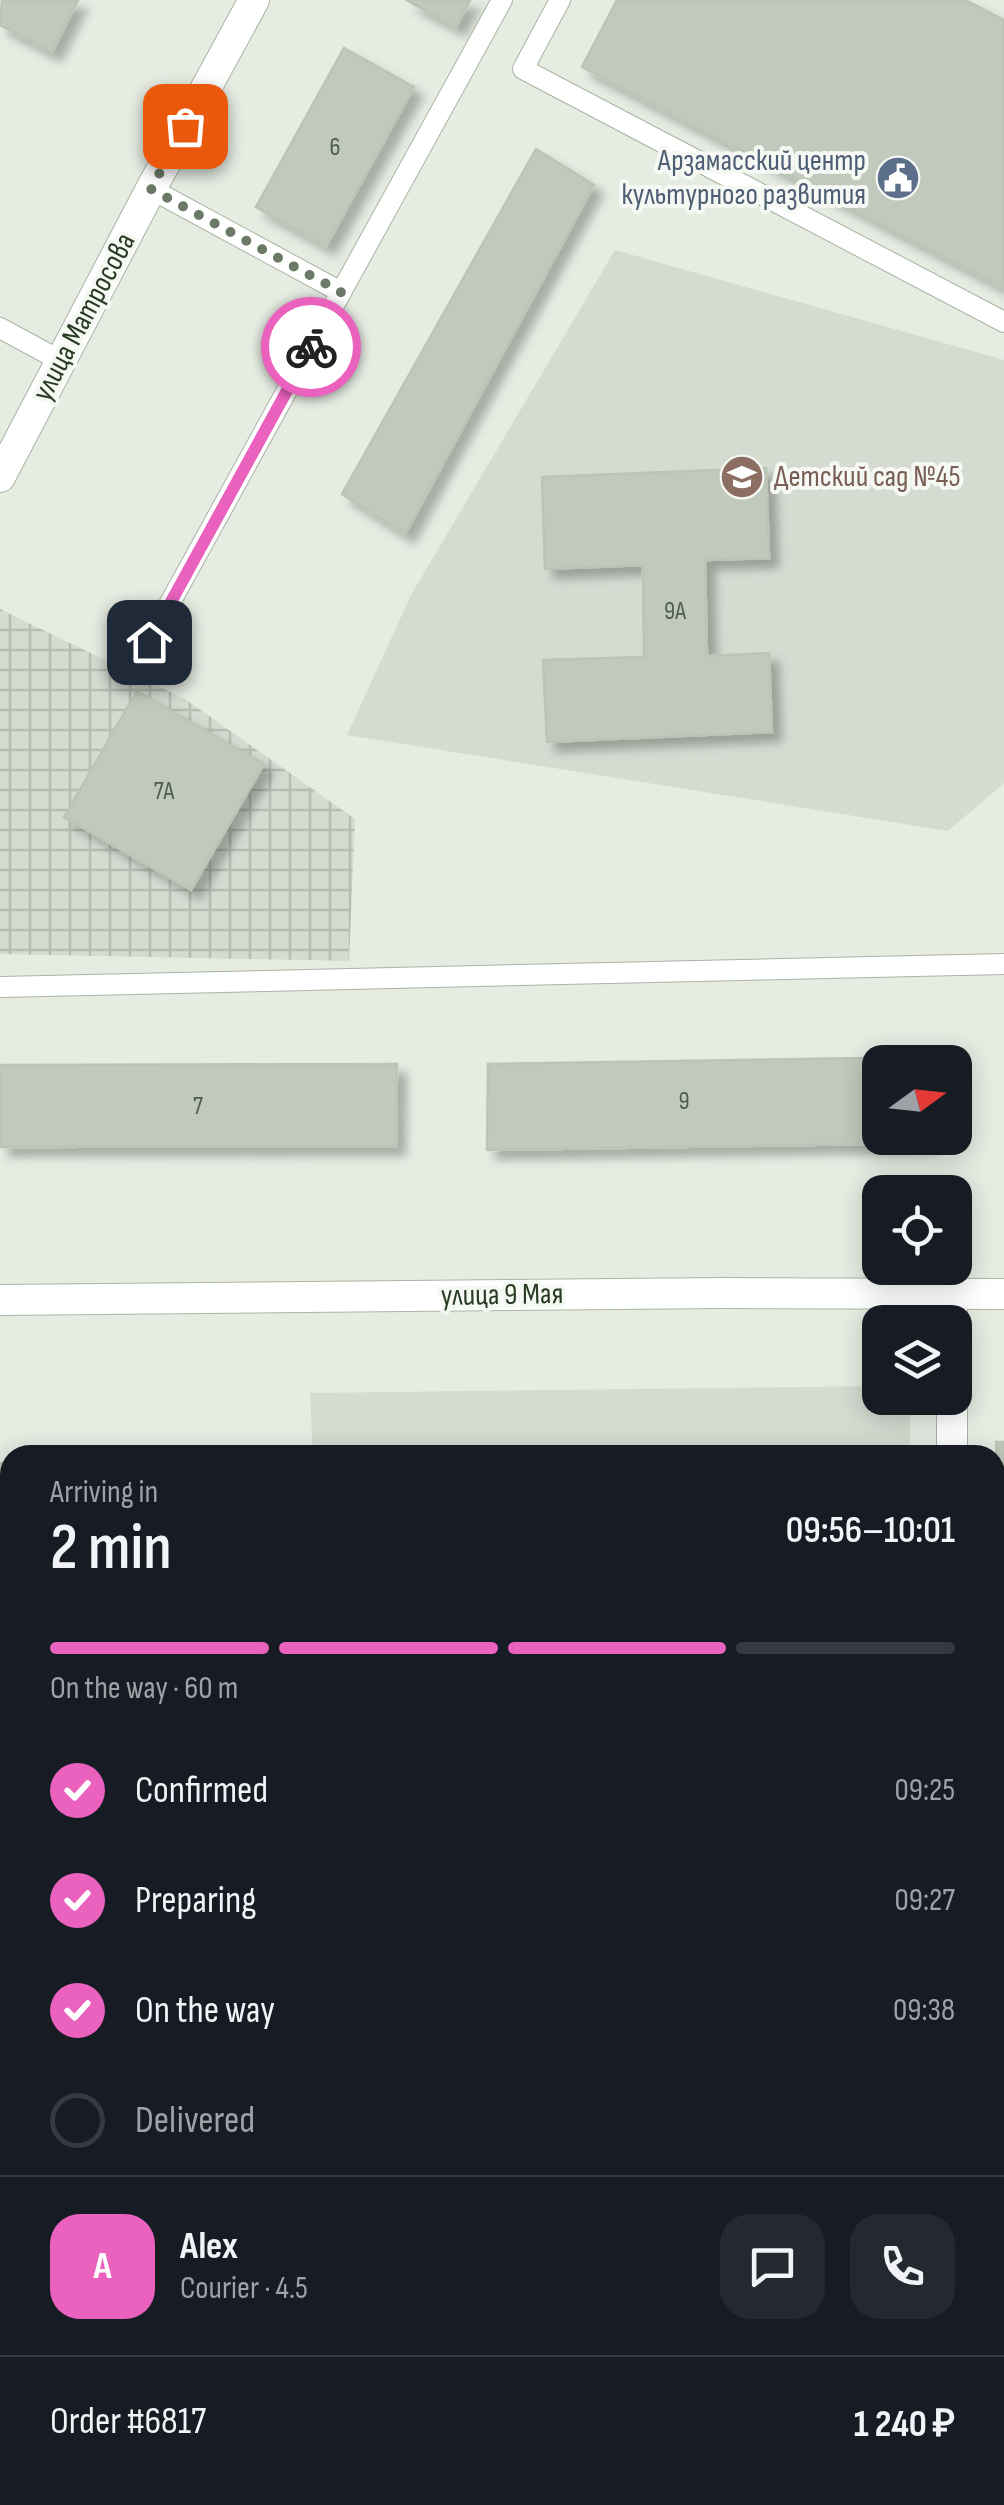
<!DOCTYPE html>
<html lang="en">
<head>
<meta charset="utf-8">
<style>
	:root { --surface:#171b24; --page:#242831; --text:#f1f3f6; --muted:#9ea1a6; --line:#363941; --accent:#ea62be }
	body { margin:0; font-family:"Sofia Sans Condensed",sans-serif; background:var(--page); color:var(--text); height:100vh; display:flex; flex-direction:column; font-size:38px; white-space:nowrap }
	* { box-sizing:border-box; margin:0 }
	p { font-size:32px; color:var(--muted) }
	.icon { flex:none; width:55px; height:55px; fill:none; stroke:currentColor; stroke-width:2; stroke-linecap:round; stroke-linejoin:round }
	.map { position:relative; flex:1; overflow:hidden }
	.sheet { position:absolute; left:0px; top:1445px; width:1005px; height:1060px; display:flex; flex-direction:column; background:var(--surface); border-radius:30px 30px 0 0; box-shadow:0 5px 25px #0003 }
	.sheet>* { flex:none }
	.needle { width:65px; rotate:75deg }
	.tools { position:absolute; left:862px; top:1045px; display:grid; gap:20px }
	.tools a { display:grid; place-items:center; width:110px; height:110px; border-radius:20px; background:var(--surface); box-shadow:0 5px 25px #0003; font-size:50px }
	.pin { position:absolute; display:grid; place-items:center; width:85px; height:85px; color:#fff; margin:-42px; border-radius:20px; box-shadow:0 5px 15px #0006 }
	.courier { position:absolute; display:grid; place-items:center; width:100px; height:100px; margin:-50px; border:8px solid #ea62be; border-radius:50%; background:#fff; color:#222; box-shadow:0 2px 12px #0007 }
	.headline em { font-style:normal; font-weight:600 }
	.headline div { display:flex; flex-direction:column-reverse }
	.headline { display:flex; align-items:center; justify-content:space-between; height:170px; padding:0 50px }
	h1 { font-size:65px; font-weight:600; line-height:75px }
	.bar { display:grid; grid-template-columns:repeat(4,1fr); gap:15px 10px; align-content:center; height:120px; padding:0 50px }
	.bar i { height:12px; border-radius:8px; background:var(--line) }
	.bar .current { background:var(--accent) }
	.bar p { grid-column:span 4 }
	.line { display:flex; align-items:center; gap:25px; padding:0 50px; border-top:2px solid var(--line) }
	.line div { flex:1 }
	.round { display:grid; place-items:center; flex:none; width:105px; height:105px; border-radius:30px; background:var(--page) }
	ol { padding:0 50px; list-style:none }
	li { display:flex; align-items:center; gap:30px; height:110px }
	li p { margin-inline-start:auto }
	li .icon { padding:10px; border-radius:50%; background:var(--accent); color:#fff; stroke-width:4 }
	li:last-child { color:var(--muted) }
	li i { width:55px; height:55px; border:5px solid var(--line); border-radius:50% }
	.map>svg:first-child { display:block }
</style>
</head>
<body>
<div class="map">
<svg width="1004" height="2505" viewBox="0 0 1004 2505">
	<defs>
		<pattern id="industrial-grid" width="8" height="8" patternUnits="userSpaceOnUse" patternTransform="scale(2.5)"><rect width="8" height="8" fill="#d5dbd1"/><path d="M0 4h8M4 0v8" fill="none" stroke="#b7bdb3"/></pattern>
		<filter id="shadow"><feDropShadow dx="9" dy="9" stdDeviation="5" flood-color="#0004"/></filter>
	</defs>
	<rect width="100%" height="100%" fill="#e6ece2"/>
	<!-- built -->
	<g fill="#d5dbd1">
		<polygon points="615,250 1004,360 1004,783 948,831 347,735 411,595"/>
		<polygon points="880,1386 880,1398 910,1398 910,1455 313,1455 310,1393"/>
	</g>
	<!-- industrial -->
	<g fill="url(#industrial-grid)">
		<polygon points="0,609 185,699 355,819 349,961 0,954"/>
		<polygon points="0,1672 10,1672 10,2126 0,2127"/>
	</g>
	<!-- park -->
	<polygon fill="#d1dcbc" points="10,2227 10,2495 914,2495 915,2505 0,2505 0,2230"/>
	<!-- building -->
	<g fill="#c0c9bb" stroke="#bac5b5" stroke-width="2.5" filter="url(#shadow)">
		<polygon points="2,0 78,0 52,52 0,25"/>
		<polygon points="406,0 470,0 456,27"/>
		<polygon points="617,0 965,0 1004,20 1004,288 582,67"/>
		<polygon points="344,48 414,87 326,246 256,207"/>
		<polygon points="536,149 594,185 405,534 342,494"/>
		<polygon points="766,468 769,558 705,560 707,656 769,653 772,732 547,742 543,660 644,657 643,565 545,569 542,477"/>
		<polygon points="137,691 264,764 191,890 64,817"/>
		<polygon points="925,1057 925,1062 880,1062 880,1138 927,1138 927,1143 487,1150 488,1064"/>
		<polygon points="397,1064 396,1146 0,1147 0,1065"/>
		<polygon points="996,1442 1004,1442 1004,1525 1000,1525"/>
		<polygon points="498,1451 498,1455 414,1455 414,1452"/>
		<rect x="0" y="1463" width="10" height="86"/>
		<rect x="633" y="2495" width="64" height="10"/>
	</g>
	<g fill="none" stroke-linecap="round" stroke-linejoin="round">
		<!-- service casing -->
		<g stroke="#a9b4a5" stroke-width="22">
			<g id="service">
				<polyline points="560,0 523,69 1004,322"/>
				<polyline points="151,189 341,292"/>
				<polyline points="0,328 61,361"/>
				<polyline points="149,641 502,0"/>
				<polyline points="0,987 1004,964"/>
				<polyline points="995,2320 1004,2325"/>
				<polyline points="995,2395 1004,2423"/>
				<polyline points="921,2495 921,2505"/>
			</g>
		</g>
		<!-- minor casing -->
		<g stroke="#a9b4a5" stroke-width="32">
			<g id="minor">
				<polyline points="0,477 151,189 254,0"/>
				<polyline points="952,1294 952,1322"/>
				<polyline points="952,1398 952,1455"/>
			</g>
		</g>
		<!-- secondary casing -->
		<g stroke="#a7b7a1" stroke-width="32">
			<polyline id="secondary" points="0,1300 723,1293 1004,1294"/>
		</g>
		<!-- service -->
		<use href="#service" stroke="#fff" stroke-width="20"/>
		<!-- minor -->
		<use href="#minor" stroke="#fff" stroke-width="30"/>
		<!-- secondary -->
		<use href="#secondary" stroke="#fff" stroke-width="30"/>
	</g>
	<g fill="none" stroke-linecap="round" stroke-linejoin="round">
		<!-- done -->
		<polyline stroke="#6a7a66" stroke-width="10" stroke-dasharray="0 18" points="185,126 151,189 341,292 311,347"/>
		<!-- route -->
		<polyline stroke="#ea62be" stroke-width="12" points="149,642 311,347"/>
	</g>
	<!-- icons -->
	<defs>
		<g id="civic-disc" transform="scale(2.25)"><circle r="9.5" fill="#5c6f8a" stroke="#f5f8f3"/><path d="M-.6-6.5H3V-4.5H.6V-3L4-1V1h2V6H-6V1h2V-1L-.6-3ZM-1.2 2.5V6h2.4V2.5Z" fill="#fff"/></g>
		<g id="school-disc" transform="scale(2.25)"><circle r="9.5" fill="#8d6e63" stroke="#f5f8f3"/><path d="M0-5L7-2L0 1L-7-2ZM-4 1L0 2.5L4 1V4Q0 6-4 4Z" fill="#fff"/></g>
	</defs>
	<g fill-rule="evenodd">
		<use href="#civic-disc" x="898" y="178"/>
		<use href="#school-disc" x="742" y="477"/>
	</g>
	<g text-anchor="middle" dominant-baseline="central" stroke-width="8" stroke-linejoin="round" paint-order="stroke">
		<!-- number labels -->
		<g font-size="25" fill="#4e5f49">
			<text x="335" y="147">6</text>
			<text x="675" y="611">9А</text>
			<text x="164" y="791">7А</text>
			<text x="684" y="1101">9</text>
			<text x="198" y="1106">7</text>
		</g>
		<!-- service labels -->
		<g font-size="30" fill="#4e5e75" stroke="#f5f8f3" text-anchor="end">
			<text x="866" y="161">Арзамасский центр<tspan x="866" dy="34">культурного развития</tspan></text>
		</g>
		<!-- street labels -->
		<g font-size="30" fill="#283c23" stroke="#f5f8f3">
			<text transform="translate(84 317) rotate(-62)">улица Матросова</text>
			<text transform="translate(502 1295) rotate(-1)">улица 9 Мая</text>
		</g>
		<!-- education labels -->
		<g font-size="30" fill="#785e54" stroke="#f5f8f3" text-anchor="start">
			<text x="774" y="477">Детский сад №45</text>
		</g>
	</g>
</svg>
<div class="tools">
<a><svg class="needle" viewBox="-14 -14 28 28"><path d="M0-13l5 13h-10z" fill="#e53935"/><path d="M0 13l5-13h-10z" fill="#9ea1a6"/></svg></a>
<a><svg class="icon" aria-label="locate" viewBox="0 0 24 24"><circle cx="12" cy="12" r="6"/><path d="M12 2v4M12 18v4M2 12h4M18 12h4"/></svg></a>
<a><svg class="icon" aria-label="layers" viewBox="0 0 24 24"><path d="M12 4l9 5-9 5-9-5zM3 14l9 5 9-5"/></svg></a>
</div>
<div class="pin" style="left:185px;top:126px;background:#ea580c"><svg class="icon" aria-label="bag" viewBox="0 0 24 24"><path d="M5 8h14l-1 12H6zM9 8a3 3 0 0 1 6 0"/></svg></div>
<div class="pin" style="left:149px;top:642px;background:#1f2937"><svg class="icon" aria-label="home" viewBox="0 0 24 24"><path d="M3 11l9-7 9 7M6 9v11h12V9"/></svg></div>
<div class="courier" style="left:311px;top:347px"><svg class="icon" aria-label="bike" viewBox="0 0 24 24"><circle cx="6" cy="16" r="4"/><circle cx="18" cy="16" r="4"/><path d="M6 16l4-8h5l3 8M10 8l3 8H6M13 5h3"/></svg></div>
<section class="sheet">
<div class="headline"><div><h1>2 min</h1><p>Arriving in</p></div><em>09:56–10:01</em></div>
<div class="bar"><i class="current"></i><i class="current"></i><i class="current"></i><i></i><p>On the way · 60 m</p></div>
<ol>
<li><svg class="icon" aria-label="check" viewBox="0 0 24 24"><path d="M5 12l5 5 9-10"/></svg>Confirmed<p>09:25</p></li>
<li><svg class="icon" aria-label="check" viewBox="0 0 24 24"><path d="M5 12l5 5 9-10"/></svg>Preparing<p>09:27</p></li>
<li><svg class="icon" aria-label="check" viewBox="0 0 24 24"><path d="M5 12l5 5 9-10"/></svg>On the way<p>09:38</p></li>
<li><i></i>Delivered</li>
</ol>
<div class="line" style="height:180px"><b class="round" style="background:var(--accent);color:#fff">A</b><div><b>Alex</b><p>Courier · 4.5</p></div><a class="round"><svg class="icon" aria-label="chat" viewBox="0 0 24 24"><path d="M4 5h16v11H9l-5 4z"/></svg></a><a class="round"><svg class="icon" aria-label="phone" viewBox="0 0 24 24"><path d="M5 4h4l2 5-3 2q2 4 5 5l2-3 5 2v4C11 20 4 13 5 4z"/></svg></a></div>
<div class="line" style="height:130px"><div>Order #6817</div><b>1 240 ₽</b></div>
</section>
</div>
</body>
</html>
